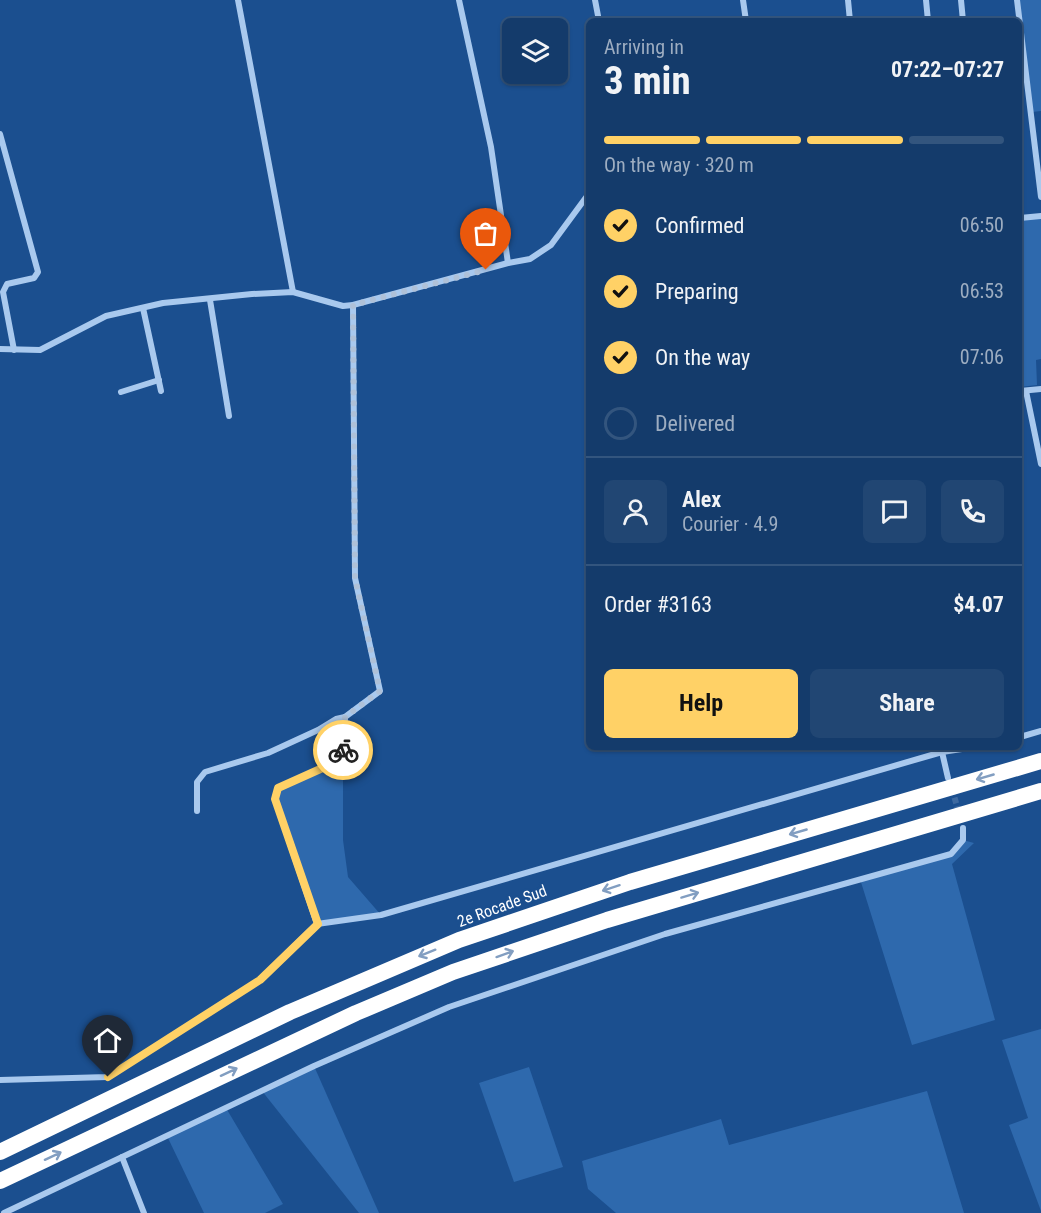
<!DOCTYPE html>
<html lang="en">
<head>
<meta charset="utf-8">
<style>
	:root { --surface:#143b6b; --page:#214673; --text:#f1f3f6; --muted:#9dadc1; --line:#33557e; --accent:#ffd166 }
	body { margin:0; font-family:"Roboto Condensed",sans-serif; background:var(--page); color:var(--text); height:100vh; display:flex; flex-direction:column; font-size:22px; white-space:nowrap }
	* { box-sizing:border-box; margin:0 }
	p { font-size:20px; color:var(--muted) }
	.icon { flex:none; width:33px; height:33px; fill:none; stroke:currentColor; stroke-width:2; stroke-linecap:round; stroke-linejoin:round }
	.map { position:relative; flex:1; overflow:hidden }
	.drawer { position:absolute; left:586px; top:18px; width:436px; height:732px; display:flex; flex-direction:column; background:var(--surface); border-radius:9px; box-shadow:0 2px 4px #0004,0 0 0 2px var(--line) }
	.drawer>* { flex:none }
	.controls { position:absolute; left:502px; top:18px; display:grid; gap:12px }
	.controls a { display:grid; place-items:center; width:66px; height:66px; border-radius:9px; background:var(--surface); box-shadow:0 2px 4px #0004,0 0 0 2px var(--line); font-size:30px }
	.pin { position:absolute; display:grid; place-items:center; width:51px; height:51px; color:#fff; margin:-62px -26px; border-radius:50% 50% 50% 0; rotate:-45deg; box-shadow:0 0 6px #0007 }
	.pin .icon { rotate:45deg }
	.courier { position:absolute; display:grid; place-items:center; width:60px; height:60px; margin:-30px; border:4px solid #ffd166; border-radius:50%; background:#fff; color:#222; box-shadow:0 2px 8px #0007 }
	.headline em { font-style:normal; font-weight:700 }
	.headline div { display:flex; flex-direction:column-reverse }
	.headline { display:flex; align-items:center; justify-content:space-between; height:102px; padding:0 18px }
	h1 { font-size:39px; font-weight:700; line-height:45px }
	.bar { display:grid; grid-template-columns:repeat(4,1fr); gap:9px 6px; align-content:center; height:72px; padding:0 18px }
	.bar i { height:8px; border-radius:4px; background:var(--line) }
	.bar .selected { background:var(--accent) }
	.bar p { grid-column:span 4 }
	.line { display:flex; align-items:center; gap:15px; padding:0 18px; border-top:2px solid var(--line) }
	.line div { flex:1 }
	.round { display:grid; place-items:center; flex:none; width:63px; height:63px; border-radius:9px; background:var(--page) }
	ol { padding:0 18px; list-style:none }
	li { display:flex; align-items:center; gap:18px; height:66px }
	li p { margin-inline-start:auto }
	li .icon { padding:6px; border-radius:50%; background:var(--accent); color:#111; stroke-width:4 }
	li:last-child { color:var(--muted) }
	li i { width:33px; height:33px; border:3px solid var(--line); border-radius:50% }
	.primary-button { display:flex; gap:12px; margin-top:auto; padding:12px 18px }
	.primary-button a { flex:1; height:69px; border-radius:9px; background:var(--accent); color:#111; font-size:24px; font-weight:700; line-height:69px; text-align:center }
	.primary-button a+a { background:var(--page); color:var(--text) }
	.map>svg:first-child { display:block }
</style>
</head>
<body>
<div class="map">
<svg width="1041" height="1213" viewBox="0 0 1041 1213">
	<rect width="100%" height="100%" fill="#1b4f8f"/>
	<!-- green -->
	<g fill="#2e69ad">
		<polygon points="1017,0 1041,0 1041,111 1032,112"/>
		<polygon points="1041,216 1041,359 1036,360 1037,385 1020,387 1020,218"/>
		<polygon points="343,754 343,840 348,877 381,915 317,924 275,799 278,788 327,766"/>
		<polygon points="963,840 974,843 952,864 995,1020 912,1045 860,879 951,854"/>
		<polygon points="1041,1029 1041,1211 1009,1125 1028,1118 1002,1040"/>
		<polygon points="314,1066 379,1213 359,1213 262,1091"/>
		<polygon points="529,1067 563,1167 514,1182 479,1083"/>
		<polygon points="927,1091 964,1213 616,1213 588,1189 582,1161 721,1119 729,1145"/>
		<polygon points="226,1108 283,1204 265,1213 204,1213 167,1136"/>
	</g>
	<g fill="none" stroke-linecap="round" stroke-linejoin="round">
		<!-- minor-tunnel -->
		<polyline stroke="#3d69a0" stroke-width="6" stroke-dasharray="6 3" stroke-linecap="butt" points="952,789 959,813"/>
		<!-- minor -->
		<g stroke="#a9c9ee" stroke-width="6">
			<polyline points="238,0 293,292"/>
			<polyline points="459,0 491,147 508,263"/>
			<polyline points="595,0 599,21"/>
			<polyline points="743,0 746,21"/>
			<polyline points="848,0 850,21"/>
			<polyline points="926,0 928,21"/>
			<polyline points="961,0 963,21"/>
			<polyline points="1017,0 1041,197"/>
			<polyline points="0,134 38,272 34,278 7,284 3,292 14,350"/>
			<polyline points="1020,218 1041,216"/>
			<polyline points="210,300 229,416"/>
			<polyline points="143,308 161,391"/>
			<polyline points="0,349 40,350 106,316 163,303 252,294 293,292 343,306 353,305 508,263 530,259 551,245 590,192"/>
			<polyline points="1020,391 1041,389"/>
			<polyline points="1026,391 1041,464"/>
			<polyline points="121,392 159,380"/>
			<polyline points="1020,737 1041,731"/>
			<polyline points="942,752 948,778"/>
			<polyline points="197,811 197,782 205,772 268,753 318,730 336,719 345,717"/>
			<polyline points="317,924 381,915 942,752 975,747"/>
			<polyline points="0,1080 108,1077 260,980 317,924 275,799 278,788 328,766 343,754 345,717 380,691 355,578 353,305"/>
			<polyline points="122,1157 144,1213"/>
			<polyline points="4,1213 314,1066 449,1007 665,934 951,854 963,840 963,828"/>
		</g>
		<!-- motorway -->
		<g stroke="#fff" stroke-width="16">
			<polyline points="0,1152 290,1012 459,940 630,882 1041,761"/>
			<polyline points="0,1181 356,1013 453,972 607,920 1041,791"/>
		</g>
	</g>
	<!-- one-way arrows -->
	<defs><path id="oneway-shaft" d="M-6 0H5M1.5-3L5.5 0L1.5 3" fill="none" stroke-width="1.6" stroke-linecap="round" stroke-linejoin="round" transform="scale(1.5)"/></defs>
	<g stroke="#829ec1">
		<use href="#oneway-shaft" transform="translate(985 777) rotate(164)"/>
		<use href="#oneway-shaft" transform="translate(798 832) rotate(164)"/>
		<use href="#oneway-shaft" transform="translate(611 888) rotate(162)"/>
		<use href="#oneway-shaft" transform="translate(690 895) rotate(-17)"/>
		<use href="#oneway-shaft" transform="translate(427 953) rotate(158)"/>
		<use href="#oneway-shaft" transform="translate(505 954) rotate(-20)"/>
		<use href="#oneway-shaft" transform="translate(229 1072) rotate(-25)"/>
		<use href="#oneway-shaft" transform="translate(53 1156) rotate(-25)"/>
	</g>
	<g fill="none" stroke-linecap="round" stroke-linejoin="round">
		<!-- done -->
		<polyline stroke="#afc1d8" stroke-width="6" stroke-dasharray="0 10.8" points="343,750 345,717 380,691 355,578 353,305 486,270"/>
		<!-- route -->
		<polyline stroke="#ffd166" stroke-width="8" points="108,1077 260,980 318,924 275,799 278,788 327,766 343,754 343,750"/>
	</g>
	<g text-anchor="middle" dominant-baseline="central" stroke-width="5" stroke-linejoin="round" paint-order="stroke">
		<!-- street labels -->
		<g font-size="16" fill="#fff" stroke="#1b4f8f">
			<text transform="translate(502 906) rotate(-20)">2e Rocade Sud</text>
		</g>
	</g>
</svg>
<div class="controls">
<a><svg class="icon" aria-label="layers" viewBox="0 0 24 24"><path d="M12 4l9 5-9 5-9-5zM3 14l9 5 9-5"/></svg></a>
</div>
<div class="pin" style="left:486px;top:270px;background:#ea580c"><svg class="icon" aria-label="bag" viewBox="0 0 24 24"><path d="M5 8h14l-1 12H6zM9 8a3 3 0 0 1 6 0"/></svg></div>
<div class="pin" style="left:108px;top:1077px;background:#1f2937"><svg class="icon" aria-label="home" viewBox="0 0 24 24"><path d="M3 11l9-7 9 7M6 9v11h12V9"/></svg></div>
<div class="courier" style="left:343px;top:750px"><svg class="icon" aria-label="bike" viewBox="0 0 24 24"><circle cx="6" cy="16" r="4"/><circle cx="18" cy="16" r="4"/><path d="M6 16l4-8h5l3 8M10 8l3 8H6M13 5h3"/></svg></div>
<section class="drawer">
<div class="headline"><div><h1>3 min</h1><p>Arriving in</p></div><em>07:22–07:27</em></div>
<div class="bar"><i class="selected"></i><i class="selected"></i><i class="selected"></i><i></i><p>On the way · 320 m</p></div>
<ol>
<li><svg class="icon" aria-label="check" viewBox="0 0 24 24"><path d="M5 12l5 5 9-10"/></svg>Confirmed<p>06:50</p></li>
<li><svg class="icon" aria-label="check" viewBox="0 0 24 24"><path d="M5 12l5 5 9-10"/></svg>Preparing<p>06:53</p></li>
<li><svg class="icon" aria-label="check" viewBox="0 0 24 24"><path d="M5 12l5 5 9-10"/></svg>On the way<p>07:06</p></li>
<li><i></i>Delivered</li>
</ol>
<div class="line" style="height:108px"><a class="round"><svg class="icon" aria-label="person" viewBox="0 0 24 24"><circle cx="12" cy="8" r="4"/><path d="M4 21q1-7 8-7t8 7"/></svg></a><div><b>Alex</b><p>Courier · 4.9</p></div><a class="round"><svg class="icon" aria-label="chat" viewBox="0 0 24 24"><path d="M4 5h16v11H9l-5 4z"/></svg></a><a class="round"><svg class="icon" aria-label="phone" viewBox="0 0 24 24"><path d="M5 4h4l2 5-3 2q2 4 5 5l2-3 5 2v4C11 20 4 13 5 4z"/></svg></a></div>
<div class="line" style="height:78px"><div>Order #3163</div><b>$4.07</b></div>
<div class="primary-button"><a>Help</a><a>Share</a></div>
</section>
</div>
</body>
</html>
